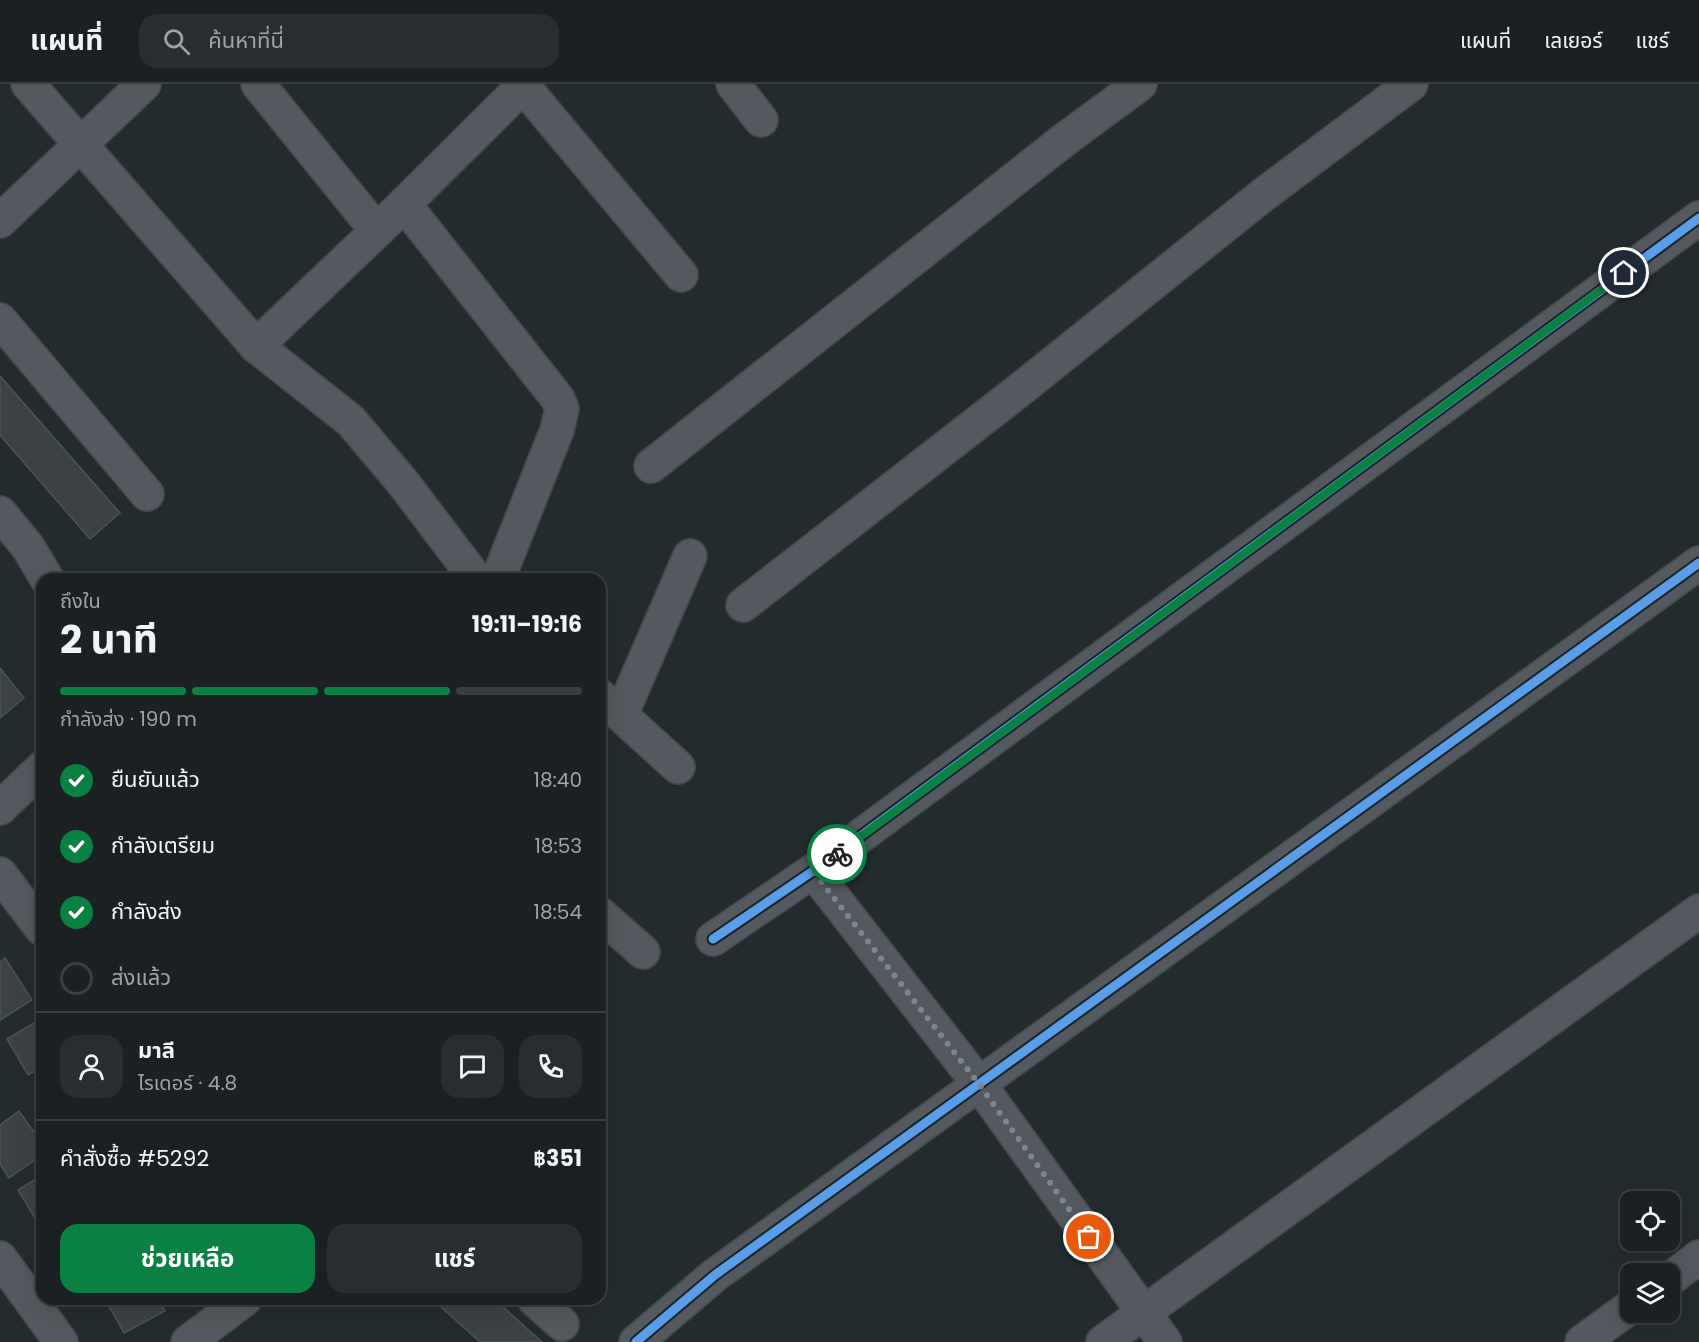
<!DOCTYPE html>
<html lang="th">
<head>
<meta charset="utf-8">
<style>
	:root { --surface:#1b2023; --page:#282d30; --text:#f1f3f6; --muted:#a0a3a6; --line:#393e41; --accent:#0b8043 }
	body { margin:0; font-family:Poppins,"Noto Sans Thai",sans-serif; background:var(--page); color:var(--text); height:100vh; display:flex; flex-direction:column; font-size:22px; white-space:nowrap }
	* { box-sizing:border-box; margin:0 }
	p { font-size:20px; color:var(--muted) }
	.icon { flex:none; width:33px; height:33px; fill:none; stroke:currentColor; stroke-width:2; stroke-linecap:round; stroke-linejoin:round }
	.map { position:relative; flex:1; overflow:hidden }
	.panel { position:absolute; left:36px; top:489px; width:570px; height:732px; display:flex; flex-direction:column; background:var(--surface); border-radius:18px; box-shadow:0 6px 24px #0002,0 0 0 2px var(--line) }
	.panel>* { flex:none }
	.buttons { position:absolute; left:1620px; top:1107px; display:grid; gap:12px }
	.buttons a { display:grid; place-items:center; width:60px; height:60px; border-radius:12px; background:var(--surface); box-shadow:0 6px 24px #0002,0 0 0 2px var(--line); font-size:30px }
	.pin { position:absolute; display:grid; place-items:center; width:51px; height:51px; color:#fff; margin:-26px; border:3px solid #fff; border-radius:50%; box-shadow:0 2px 6px #0007 }
	.courier { position:absolute; display:grid; place-items:center; width:60px; height:60px; margin:-30px; border:4px solid #0b8043; border-radius:50%; background:#fff; color:#222; box-shadow:0 2px 8px #0007 }
	.overview em { font-style:normal; font-weight:700 }
	.overview div { display:flex; flex-direction:column-reverse }
	.overview { display:flex; align-items:center; justify-content:space-between; height:102px; padding:0 24px }
	h1 { font-size:39px; font-weight:700; line-height:45px }
	.bar { display:grid; grid-template-columns:repeat(4,1fr); gap:9px 6px; align-content:center; height:72px; padding:0 24px }
	.bar i { height:8px; border-radius:4px; background:var(--line) }
	.bar .selected { background:var(--accent) }
	.bar p { grid-column:span 4 }
	.line { display:flex; align-items:center; gap:15px; padding:0 24px; border-top:2px solid var(--line) }
	.line div { flex:1 }
	.round { display:grid; place-items:center; flex:none; width:63px; height:63px; border-radius:18px; background:var(--page) }
	ol { padding:0 24px; list-style:none }
	li { display:flex; align-items:center; gap:18px; height:66px }
	li p { margin-inline-start:auto }
	li .icon { padding:6px; border-radius:50%; background:var(--accent); color:#fff; stroke-width:4 }
	li:last-child { color:var(--muted) }
	li i { width:33px; height:33px; border:3px solid var(--line); border-radius:50% }
	.button { display:flex; gap:12px; margin-top:auto; padding:12px 24px }
	.button a { flex:1; height:69px; border-radius:18px; background:var(--accent); color:#fff; font-size:24px; font-weight:700; line-height:69px; text-align:center }
	.button a+a { background:var(--page); color:var(--text) }
	header { display:flex; align-items:center; gap:36px; box-sizing:border-box; height:84px; padding:0 30px; background:var(--surface); border-bottom:2px solid var(--line) }
	header strong { font-size:28px }
	nav { display:flex; gap:33px; margin-inline-start:auto; font-size:21px }
	.search { width:420px; height:54px; background:var(--page); display:flex; align-items:center; gap:15px; box-sizing:border-box; padding:0 21px; border-radius:18px; color:var(--muted); font-size:22px }
	.map>svg:first-child { display:block }
</style>
</head>
<body>
<header>
<strong>แผนที่</strong>
<div class="search"><svg class="icon" aria-label="search" viewBox="0 0 24 24"><circle cx="10" cy="10" r="6"/><path d="M15 15l6 6"/></svg>ค้นหาที่นี่</div>
<nav><a>แผนที่</a><a>เลเยอร์</a><a>แชร์</a></nav>
</header>
<div class="map">
<svg width="1699" height="1258" viewBox="0 0 1699 1258">
	<rect width="100%" height="100%" fill="#242b2f"/>
	<!-- building -->
	<g fill="#3c4246" stroke="#4b5358" stroke-width="1.5">
		<polygon points="0,292 120,429 90,455 0,351"/>
		<polygon points="0,584 24,614 0,634"/>
		<polygon points="5,874 32,916 0,936 0,878"/>
		<polygon points="42,934 42,983 28,991 7,955"/>
		<polygon points="19,1027 42,1059 42,1071 9,1094 0,1080 0,1041"/>
		<polygon points="42,1091 42,1142 40,1143 18,1106"/>
		<polygon points="105,1215 158,1215 165,1227 124,1249"/>
		<polygon points="432,1215 494,1215 542,1258 480,1258"/>
	</g>
	<g fill="none" stroke-linecap="round" stroke-linejoin="round">
		<!-- street casing -->
		<g stroke="#42474a" stroke-width="36">
			<g id="street">
				<polyline points="28,0 256,262 351,337 404,400 476,495"/>
				<polyline points="258,0 377,147"/>
				<polyline points="733,0 761,36"/>
				<polyline points="523,2 681,191"/>
				<polyline points="404,120 558,315 562,325 557,346 498,495"/>
				<polyline points="0,137 144,0"/>
				<polyline points="0,236 147,410"/>
				<polyline points="256,262 377,147 525,0"/>
				<polyline points="651,382 1064,56 1140,0"/>
				<polyline points="0,429 28,463 47,495"/>
				<polyline points="743,521 1017,308 1263,111 1411,0"/>
				<polyline points="600,612 678,683"/>
				<polyline points="621,631 690,472"/>
				<polyline points="0,724 42,684"/>
				<polyline points="813,787 979,1000 1165,1258"/>
				<polyline points="0,790 42,845"/>
				<polyline points="600,830 643,868"/>
				<polyline points="713,855 813,787 1699,134"/>
				<polyline points="0,1174 61,1258"/>
				<polyline points="1670,1195 1699,1173"/>
				<polyline points="534,1215 562,1240"/>
				<polyline points="188,1258 245,1215"/>
				<polyline points="636,1258 715,1191 1699,479"/>
				<polyline points="1103,1258 1699,827"/>
				<polyline points="1582,1258 1630,1223"/>
			</g>
		</g>
		<!-- street -->
		<use href="#street" stroke="#53595e" stroke-width="33"/>
		<!-- cycleway casing -->
		<g stroke="#182229" stroke-width="13">
			<g id="cycleway">
				<polyline points="713,855 813,787 1699,134"/>
				<polyline points="636,1258 715,1191 1699,479"/>
			</g>
		</g>
		<!-- cycleway -->
		<use href="#cycleway" stroke="#5a9eea" stroke-width="9"/>
	</g>
	<g fill="none" stroke-linecap="round" stroke-linejoin="round">
		<!-- done -->
		<polyline stroke="#7c878f" stroke-width="6" stroke-dasharray="0 10.8" points="837,770 813,787 979,1000 1089,1153"/>
		<!-- route -->
		<polyline stroke="#0b8043" stroke-width="8" points="837,770 1624,189"/>
	</g>
</svg>
<div class="buttons">
<a><svg class="icon" aria-label="locate" viewBox="0 0 24 24"><circle cx="12" cy="12" r="6"/><path d="M12 2v4M12 18v4M2 12h4M18 12h4"/></svg></a>
<a><svg class="icon" aria-label="layers" viewBox="0 0 24 24"><path d="M12 4l9 5-9 5-9-5zM3 14l9 5 9-5"/></svg></a>
</div>
<div class="pin" style="left:1089px;top:1153px;background:#ea580c"><svg class="icon" aria-label="bag" viewBox="0 0 24 24"><path d="M5 8h14l-1 12H6zM9 8a3 3 0 0 1 6 0"/></svg></div>
<div class="pin" style="left:1624px;top:189px;background:#1f2937"><svg class="icon" aria-label="home" viewBox="0 0 24 24"><path d="M3 11l9-7 9 7M6 9v11h12V9"/></svg></div>
<div class="courier" style="left:837px;top:770px"><svg class="icon" aria-label="bike" viewBox="0 0 24 24"><circle cx="6" cy="16" r="4"/><circle cx="18" cy="16" r="4"/><path d="M6 16l4-8h5l3 8M10 8l3 8H6M13 5h3"/></svg></div>
<section class="panel">
<div class="overview"><div><h1>2 นาที</h1><p>ถึงใน</p></div><em>19:11–19:16</em></div>
<div class="bar"><i class="selected"></i><i class="selected"></i><i class="selected"></i><i></i><p>กำลังส่ง · 190 m</p></div>
<ol>
<li><svg class="icon" aria-label="check" viewBox="0 0 24 24"><path d="M5 12l5 5 9-10"/></svg>ยืนยันแล้ว<p>18:40</p></li>
<li><svg class="icon" aria-label="check" viewBox="0 0 24 24"><path d="M5 12l5 5 9-10"/></svg>กำลังเตรียม<p>18:53</p></li>
<li><svg class="icon" aria-label="check" viewBox="0 0 24 24"><path d="M5 12l5 5 9-10"/></svg>กำลังส่ง<p>18:54</p></li>
<li><i></i>ส่งแล้ว</li>
</ol>
<div class="line" style="height:108px"><a class="round"><svg class="icon" aria-label="person" viewBox="0 0 24 24"><circle cx="12" cy="8" r="4"/><path d="M4 21q1-7 8-7t8 7"/></svg></a><div><b>มาลี</b><p>ไรเดอร์ · 4.8</p></div><a class="round"><svg class="icon" aria-label="chat" viewBox="0 0 24 24"><path d="M4 5h16v11H9l-5 4z"/></svg></a><a class="round"><svg class="icon" aria-label="phone" viewBox="0 0 24 24"><path d="M5 4h4l2 5-3 2q2 4 5 5l2-3 5 2v4C11 20 4 13 5 4z"/></svg></a></div>
<div class="line" style="height:78px"><div>คำสั่งซื้อ #5292</div><b>฿351</b></div>
<div class="button"><a>ช่วยเหลือ</a><a>แชร์</a></div>
</section>
</div>
</body>
</html>
